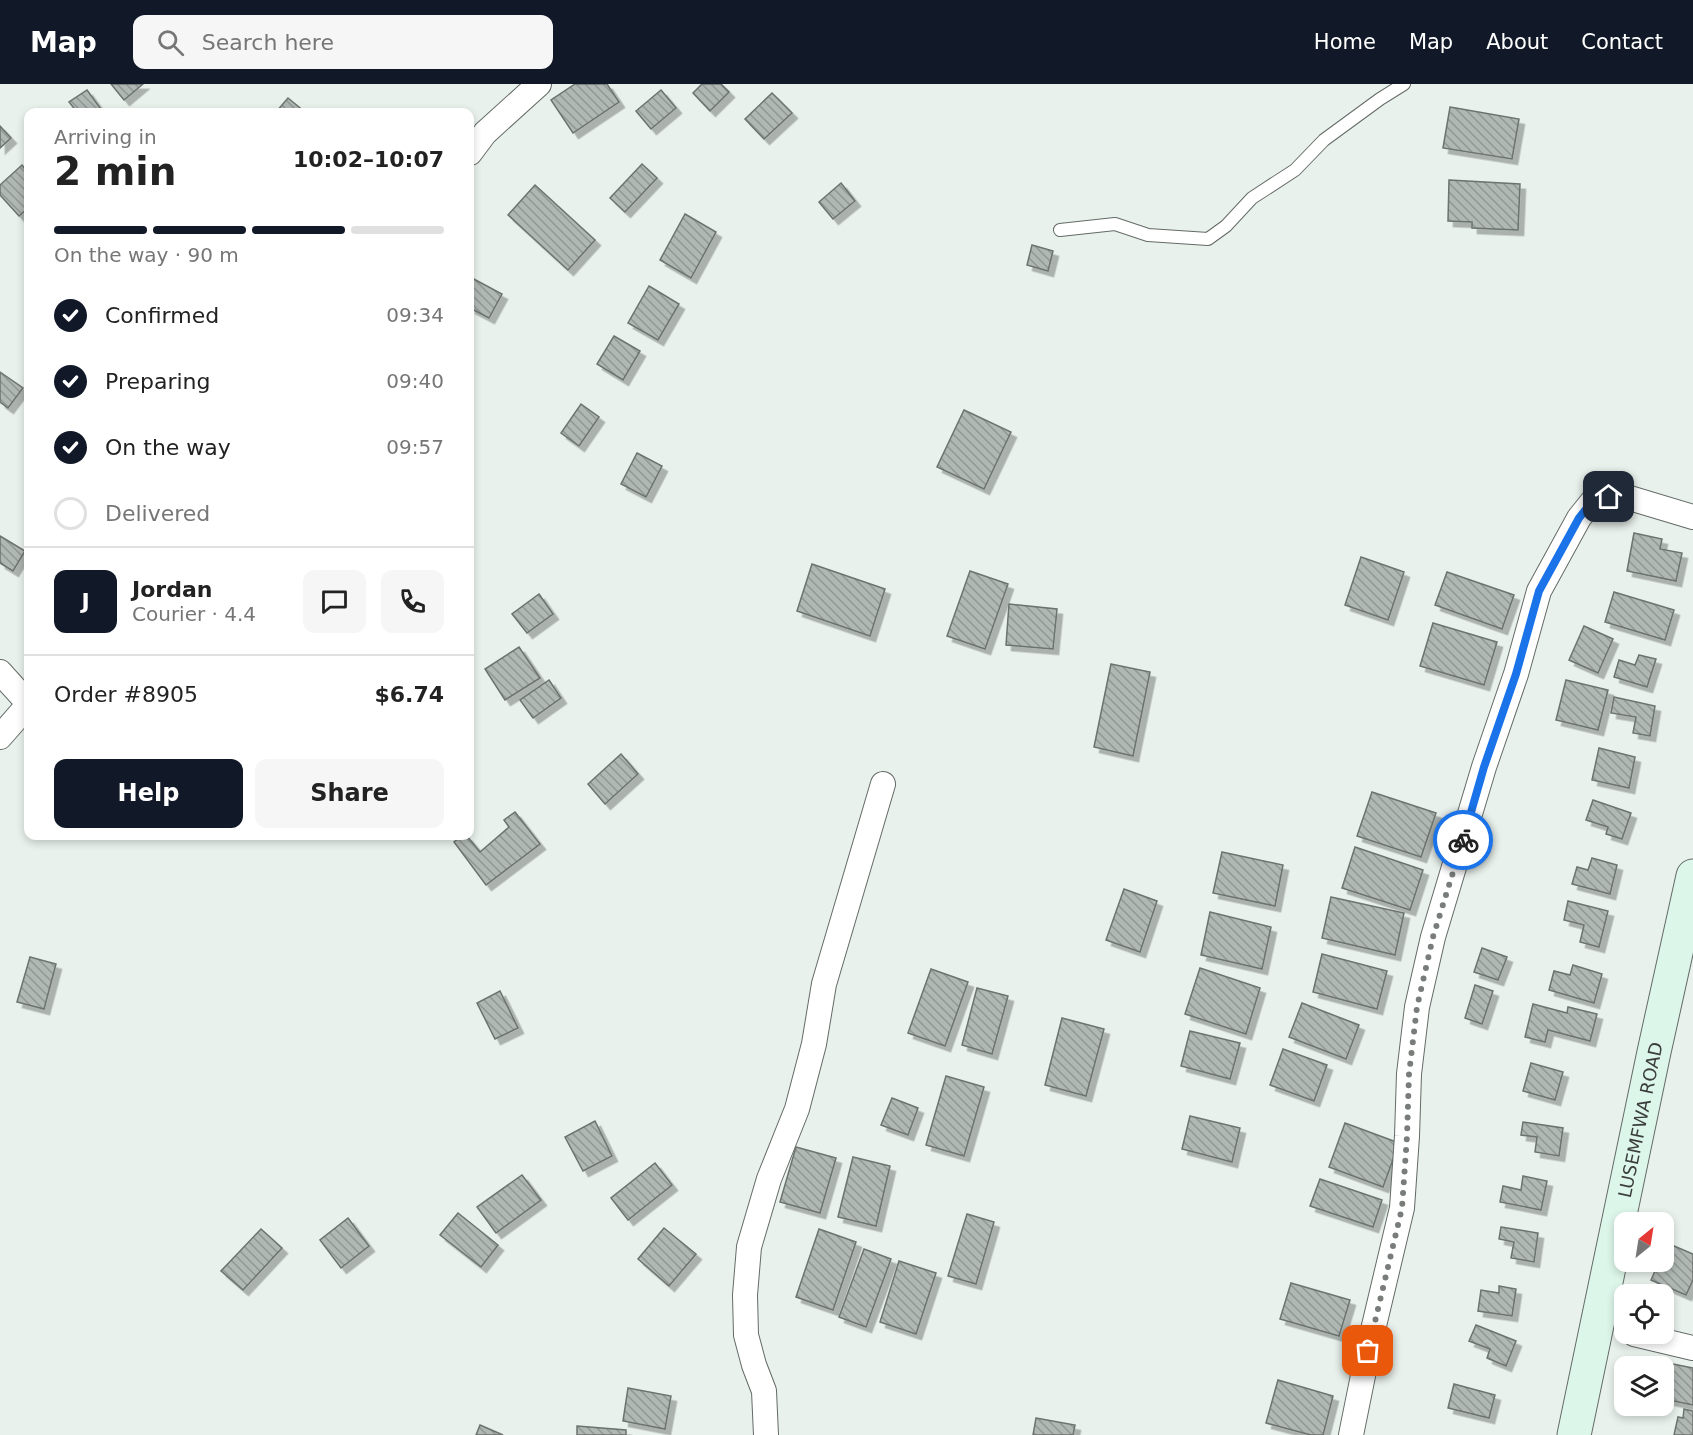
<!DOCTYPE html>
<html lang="en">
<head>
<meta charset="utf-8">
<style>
	:root { --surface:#fff; --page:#f6f6f6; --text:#222; --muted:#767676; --line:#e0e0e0; --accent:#111827 }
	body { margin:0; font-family:"DejaVu Sans",sans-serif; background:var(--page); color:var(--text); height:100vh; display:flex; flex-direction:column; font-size:22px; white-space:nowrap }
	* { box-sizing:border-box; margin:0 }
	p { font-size:20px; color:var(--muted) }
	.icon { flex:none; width:33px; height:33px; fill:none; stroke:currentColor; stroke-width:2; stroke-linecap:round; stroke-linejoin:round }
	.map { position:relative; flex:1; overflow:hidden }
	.panel { position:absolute; left:24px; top:24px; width:450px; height:732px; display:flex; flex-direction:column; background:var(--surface); border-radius:12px; box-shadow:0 3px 9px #0003 }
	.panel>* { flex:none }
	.needle { width:39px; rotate:30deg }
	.controls { position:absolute; left:1614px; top:1128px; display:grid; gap:12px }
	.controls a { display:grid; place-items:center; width:60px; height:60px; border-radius:12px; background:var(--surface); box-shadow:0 3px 9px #0003; font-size:30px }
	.pin { position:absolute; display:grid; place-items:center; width:51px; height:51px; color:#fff; margin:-26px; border-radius:12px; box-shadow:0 3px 9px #0006 }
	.courier { position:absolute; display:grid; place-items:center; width:60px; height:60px; margin:-30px; border:4px solid #1a73e8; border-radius:50%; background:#fff; color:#222; box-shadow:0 2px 8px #0007 }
	.overview em { font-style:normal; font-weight:800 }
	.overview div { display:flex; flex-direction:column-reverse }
	.overview { display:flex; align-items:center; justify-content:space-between; height:102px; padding:0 30px }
	h1 { font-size:39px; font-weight:800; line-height:45px }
	.bar { display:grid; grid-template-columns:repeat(4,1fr); gap:9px 6px; align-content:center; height:72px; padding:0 30px }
	.bar i { height:8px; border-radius:4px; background:var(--line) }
	.bar .active { background:var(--accent) }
	.bar p { grid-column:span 4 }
	.line { display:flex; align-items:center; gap:15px; padding:0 30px; border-top:2px solid var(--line) }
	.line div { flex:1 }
	.round { display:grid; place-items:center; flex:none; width:63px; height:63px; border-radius:12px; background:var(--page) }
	ol { padding:0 30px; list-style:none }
	li { display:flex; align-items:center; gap:18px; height:66px }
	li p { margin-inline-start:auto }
	li .icon { padding:6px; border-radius:50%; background:var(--accent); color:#fff; stroke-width:4 }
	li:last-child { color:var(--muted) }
	li i { width:33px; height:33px; border:3px solid var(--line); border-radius:50% }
	.cta { display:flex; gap:12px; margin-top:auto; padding:12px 30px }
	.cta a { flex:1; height:69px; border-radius:12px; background:var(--accent); color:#fff; font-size:24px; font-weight:800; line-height:69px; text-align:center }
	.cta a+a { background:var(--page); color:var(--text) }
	header { display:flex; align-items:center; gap:36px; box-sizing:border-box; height:84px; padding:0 30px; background:var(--accent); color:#fff }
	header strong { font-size:28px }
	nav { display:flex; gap:33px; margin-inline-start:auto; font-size:21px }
	.search { width:420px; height:54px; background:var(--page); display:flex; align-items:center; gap:15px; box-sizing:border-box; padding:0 21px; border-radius:12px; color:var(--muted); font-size:22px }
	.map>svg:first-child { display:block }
</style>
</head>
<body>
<header>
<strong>Map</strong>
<div class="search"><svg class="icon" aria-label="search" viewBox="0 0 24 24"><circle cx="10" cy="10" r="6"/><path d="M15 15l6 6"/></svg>Search here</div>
<nav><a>Home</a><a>Map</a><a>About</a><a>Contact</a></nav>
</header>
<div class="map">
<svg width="1693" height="1351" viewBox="0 0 1693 1351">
	<defs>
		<pattern id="building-back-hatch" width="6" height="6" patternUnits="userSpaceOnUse" patternTransform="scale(1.5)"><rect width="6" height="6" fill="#b0b8b4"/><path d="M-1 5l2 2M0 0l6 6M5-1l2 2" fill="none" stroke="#909794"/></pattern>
		<filter id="shadow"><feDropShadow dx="5.5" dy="5.5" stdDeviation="0" flood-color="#0004"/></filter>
	</defs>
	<rect width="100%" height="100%" fill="#e9f1ec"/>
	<!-- building -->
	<g fill="url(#building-back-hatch)" stroke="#6c736f" stroke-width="1.5" filter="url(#shadow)">
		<polygon points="111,0 143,0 124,16"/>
		<polygon points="575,0 607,0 619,18 573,49 551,16"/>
		<polygon points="702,0 721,0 729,8 710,27 693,9"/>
		<polygon points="87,6 103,28 77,28 69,18"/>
		<polygon points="661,6 676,24 651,45 636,27"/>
		<polygon points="772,9 792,29 764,55 745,35"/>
		<polygon points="288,14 305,28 276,28"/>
		<polygon points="1450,23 1519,35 1512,75 1443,64"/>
		<polygon points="0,42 11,54 0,64"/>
		<polygon points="642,80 657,94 625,128 610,114"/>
		<polygon points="22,81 28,89 28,124 19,132 0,111 0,101"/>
		<polygon points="1449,96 1520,100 1518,146 1472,144 1472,138 1448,137"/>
		<polygon points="841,99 855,117 833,135 819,118"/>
		<polygon points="535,101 595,156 568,186 508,131"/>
		<polygon points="685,130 716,148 691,194 660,176"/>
		<polygon points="1032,161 1053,167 1048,187 1027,181"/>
		<polygon points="470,193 502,210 489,234 470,224"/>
		<polygon points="649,202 679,220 658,256 628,239"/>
		<polygon points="614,252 640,267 623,296 597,280"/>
		<polygon points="0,288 23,304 8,324 0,318"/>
		<polygon points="581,320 599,333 579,362 561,349"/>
		<polygon points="964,326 1011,348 984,405 937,383"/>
		<polygon points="637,369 662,382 646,413 621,400"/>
		<polygon points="1634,449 1662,455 1660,465 1682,469 1676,497 1627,487"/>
		<polygon points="0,452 25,467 13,487 0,479"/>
		<polygon points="1361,473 1404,488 1388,536 1345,521"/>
		<polygon points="812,480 885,505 870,552 797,527"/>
		<polygon points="970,487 1008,500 985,565 947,552"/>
		<polygon points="1447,488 1514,511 1502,545 1435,521"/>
		<polygon points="1614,508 1674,526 1665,556 1605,538"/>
		<polygon points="539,510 553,530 527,549 512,530"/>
		<polygon points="1009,520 1057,525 1053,565 1006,561"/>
		<polygon points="1433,539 1497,558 1484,601 1420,582"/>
		<polygon points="1584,542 1613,555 1598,589 1569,576"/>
		<polygon points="519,563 540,594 505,616 485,585"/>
		<polygon points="1639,571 1656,575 1647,603 1614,593 1619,576 1635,581"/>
		<polygon points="1111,580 1150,588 1133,672 1094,663"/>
		<polygon points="549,596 561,614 533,634 520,616"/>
		<polygon points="1566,596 1608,606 1598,646 1556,636"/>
		<polygon points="1614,613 1655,622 1650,652 1633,649 1636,633 1611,629"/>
		<polygon points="1599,664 1635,673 1629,704 1592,696"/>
		<polygon points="621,670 638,690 605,720 588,700"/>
		<polygon points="1372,708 1436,729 1421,773 1357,752"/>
		<polygon points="1593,716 1631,729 1622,755 1606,750 1608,743 1586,736"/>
		<polygon points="515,728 540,760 486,801 454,758 462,752 467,752 480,768 509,743 504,736"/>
		<polygon points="1355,763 1423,786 1410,826 1342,804"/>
		<polygon points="1222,768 1283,781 1275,822 1213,809"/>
		<polygon points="1592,774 1617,781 1610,810 1572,800 1577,783 1588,786"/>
		<polygon points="1124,805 1157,817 1140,868 1106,856"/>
		<polygon points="1331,813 1404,829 1395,871 1322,854"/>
		<polygon points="1568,817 1608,827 1599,863 1580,858 1584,841 1564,836"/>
		<polygon points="1210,828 1271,843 1262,885 1201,871"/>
		<polygon points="1482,864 1507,873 1498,896 1474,888"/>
		<polygon points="1322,870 1387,887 1377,925 1313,908"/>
		<polygon points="30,873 56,880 44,925 17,918"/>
		<polygon points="1573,881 1602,890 1594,919 1549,906 1554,887 1570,891"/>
		<polygon points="1200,884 1260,904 1246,950 1185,930"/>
		<polygon points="931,885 968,898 945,962 908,949"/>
		<polygon points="1475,901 1493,907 1482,940 1465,934"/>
		<polygon points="977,904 1008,912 992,970 962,961"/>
		<polygon points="500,907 518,944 495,955 477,919"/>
		<polygon points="1302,919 1359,941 1346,975 1289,953"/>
		<polygon points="1533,920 1567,929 1568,923 1597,930 1590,957 1548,946 1545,958 1525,953"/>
		<polygon points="1062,934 1104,945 1086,1012 1045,1001"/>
		<polygon points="1190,947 1240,959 1230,995 1181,982"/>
		<polygon points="1283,965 1327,981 1314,1017 1270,1001"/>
		<polygon points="1531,979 1563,988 1555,1016 1523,1007"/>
		<polygon points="946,992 984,1003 964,1072 926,1061"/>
		<polygon points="892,1014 918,1024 908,1051 881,1041"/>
		<polygon points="1190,1032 1240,1044 1232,1078 1182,1065"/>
		<polygon points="595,1037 612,1072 583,1087 565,1053"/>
		<polygon points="1523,1038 1563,1044 1559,1072 1535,1068 1537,1053 1521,1051"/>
		<polygon points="1345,1039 1399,1059 1383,1103 1329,1083"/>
		<polygon points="796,1063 836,1074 820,1129 780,1118"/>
		<polygon points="853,1073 890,1082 876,1142 838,1133"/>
		<polygon points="655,1079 672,1101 628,1136 611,1114"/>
		<polygon points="522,1091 541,1116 496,1149 477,1123"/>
		<polygon points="1523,1092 1547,1097 1541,1126 1500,1118 1503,1102 1521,1106"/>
		<polygon points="1320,1095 1382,1116 1373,1143 1310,1122"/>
		<polygon points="458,1129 498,1161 481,1183 440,1151"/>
		<polygon points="967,1130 994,1138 976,1200 948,1192"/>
		<polygon points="348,1134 369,1162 341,1184 320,1156"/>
		<polygon points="1501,1143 1538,1149 1534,1178 1511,1174 1514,1158 1499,1155"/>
		<polygon points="664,1144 696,1170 669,1202 638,1175"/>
		<polygon points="261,1145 282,1164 243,1206 221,1187"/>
		<polygon points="819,1145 856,1158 833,1226 796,1213"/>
		<polygon points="1667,1159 1693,1170 1693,1196 1686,1211 1651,1196 1659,1178 1664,1178 1664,1167"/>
		<polygon points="864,1165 891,1175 866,1243 839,1233"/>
		<polygon points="899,1177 936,1189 916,1250 880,1238"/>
		<polygon points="1291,1199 1350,1216 1339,1252 1280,1235"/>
		<polygon points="1499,1202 1516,1205 1512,1232 1478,1227 1481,1206 1499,1209"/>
		<polygon points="1476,1241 1516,1257 1506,1282 1487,1274 1490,1265 1469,1257"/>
		<polygon points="1668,1279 1693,1284 1693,1321 1664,1315 1664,1303"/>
		<polygon points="1278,1296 1333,1312 1323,1351 1311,1351 1266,1339"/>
		<polygon points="1454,1300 1495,1311 1489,1334 1448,1324"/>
		<polygon points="628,1304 671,1312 665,1345 623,1337"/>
		<polygon points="1684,1325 1693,1327 1693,1351 1674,1351 1678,1333 1683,1334"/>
		<polygon points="1036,1334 1075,1341 1073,1351 1033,1351"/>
		<polygon points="480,1341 503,1351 476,1351"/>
		<polygon points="577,1342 626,1346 626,1351 577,1351"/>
	</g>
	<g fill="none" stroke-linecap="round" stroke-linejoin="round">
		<!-- lane casing -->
		<g stroke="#646b67" stroke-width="14">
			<polyline id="lane" points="1060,146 1115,140 1148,151 1208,155 1226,142 1252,114 1295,86 1324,56 1380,15 1404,0"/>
		</g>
		<!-- street casing -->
		<g stroke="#646b67" stroke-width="26">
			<g id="street">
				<polyline points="470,69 485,49 539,0"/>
				<polyline points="0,588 28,619"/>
				<polyline points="0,653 28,621"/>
				<polyline points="1634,1250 1693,1264"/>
				<polyline points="766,1351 764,1307 754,1281 746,1251 745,1211 749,1163 769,1095 797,1025 814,960 824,900 883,700"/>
				<polyline points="1351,1351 1368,1267 1402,1124 1407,1052 1409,990 1417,923 1433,853 1484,683 1516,590 1539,507 1579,434 1595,414 1623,412 1693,433"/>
			</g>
		</g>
		<!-- secondary casing -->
		<g stroke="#646b67" stroke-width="35">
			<g id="secondary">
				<path id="s1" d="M1574 1351 1654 968 1693 792"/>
			</g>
		</g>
		<!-- lane -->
		<use href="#lane" stroke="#fff" stroke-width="12"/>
		<!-- street -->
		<use href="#street" stroke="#fff" stroke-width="24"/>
		<!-- secondary -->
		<use href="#secondary" stroke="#dcf6e9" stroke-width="33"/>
	</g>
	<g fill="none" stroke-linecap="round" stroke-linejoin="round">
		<!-- done -->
		<polyline stroke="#787d7a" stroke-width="6" stroke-dasharray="0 10.8" points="1368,1267 1402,1124 1407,1052 1409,990 1417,923 1433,853 1463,756"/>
		<!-- route -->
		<polyline stroke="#1a73e8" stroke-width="8" points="1463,756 1484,683 1516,590 1539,507 1579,434 1595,414 1609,413"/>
	</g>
	<g text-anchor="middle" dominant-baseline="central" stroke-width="4.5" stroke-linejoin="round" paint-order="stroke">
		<!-- street labels -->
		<g font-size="18" fill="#3b3e3c" stroke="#fff">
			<text stroke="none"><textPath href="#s1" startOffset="322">LUSEMFWA ROAD</textPath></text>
		</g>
	</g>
</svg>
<div class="controls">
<a><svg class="needle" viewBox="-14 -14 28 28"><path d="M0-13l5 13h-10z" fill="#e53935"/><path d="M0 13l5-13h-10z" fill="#767676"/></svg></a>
<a><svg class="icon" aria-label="locate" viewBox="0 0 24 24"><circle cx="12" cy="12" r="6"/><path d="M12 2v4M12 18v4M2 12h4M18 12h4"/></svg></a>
<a><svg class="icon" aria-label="layers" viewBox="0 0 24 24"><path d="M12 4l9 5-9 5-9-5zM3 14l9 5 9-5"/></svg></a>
</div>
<div class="pin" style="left:1368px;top:1267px;background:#ea580c"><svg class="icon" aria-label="bag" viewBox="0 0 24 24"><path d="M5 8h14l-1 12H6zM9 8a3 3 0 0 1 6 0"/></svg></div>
<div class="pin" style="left:1609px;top:413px;background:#1f2937"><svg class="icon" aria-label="home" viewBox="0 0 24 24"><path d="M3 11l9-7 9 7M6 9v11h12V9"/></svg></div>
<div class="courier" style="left:1463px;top:756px"><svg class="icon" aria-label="bike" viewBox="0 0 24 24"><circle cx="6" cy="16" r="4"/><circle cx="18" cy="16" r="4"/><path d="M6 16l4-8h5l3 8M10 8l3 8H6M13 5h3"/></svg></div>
<section class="panel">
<div class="overview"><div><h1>2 min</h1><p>Arriving in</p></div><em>10:02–10:07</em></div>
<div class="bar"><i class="active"></i><i class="active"></i><i class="active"></i><i></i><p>On the way · 90 m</p></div>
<ol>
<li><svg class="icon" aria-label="check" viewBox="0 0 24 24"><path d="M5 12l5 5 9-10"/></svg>Confirmed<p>09:34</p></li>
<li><svg class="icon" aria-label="check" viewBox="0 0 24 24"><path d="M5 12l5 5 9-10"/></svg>Preparing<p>09:40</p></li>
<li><svg class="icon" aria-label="check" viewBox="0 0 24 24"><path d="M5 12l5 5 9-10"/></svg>On the way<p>09:57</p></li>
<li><i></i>Delivered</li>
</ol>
<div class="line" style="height:108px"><b class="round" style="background:var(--accent);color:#fff">J</b><div><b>Jordan</b><p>Courier · 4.4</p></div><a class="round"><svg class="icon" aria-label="chat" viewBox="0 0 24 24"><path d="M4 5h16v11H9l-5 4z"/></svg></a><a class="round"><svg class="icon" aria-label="phone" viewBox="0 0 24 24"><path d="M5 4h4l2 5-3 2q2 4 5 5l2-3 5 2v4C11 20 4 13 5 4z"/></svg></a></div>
<div class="line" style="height:78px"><div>Order #8905</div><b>$6.74</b></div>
<div class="cta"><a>Help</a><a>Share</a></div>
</section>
</div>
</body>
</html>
